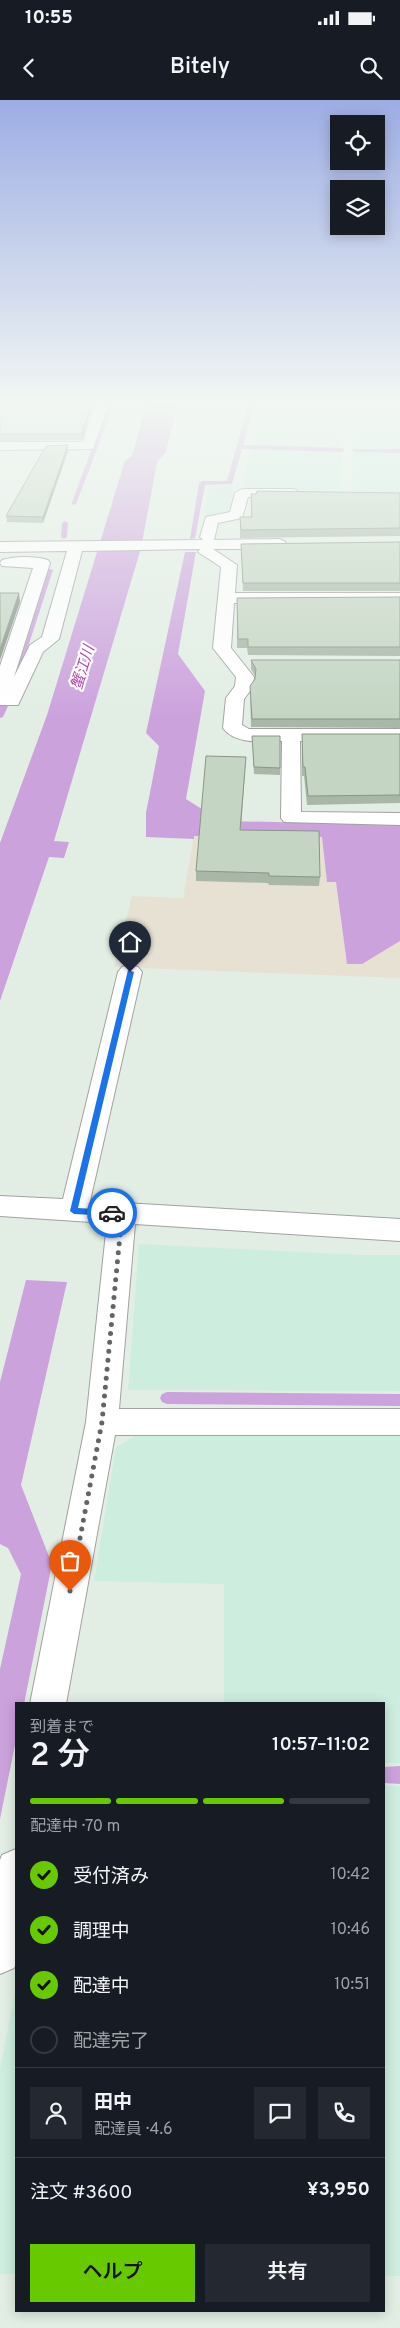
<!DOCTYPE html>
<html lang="ja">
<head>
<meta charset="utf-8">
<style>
	:root { --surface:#171b24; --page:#242831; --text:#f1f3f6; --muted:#9ea1a6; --line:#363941; --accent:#67ca00 }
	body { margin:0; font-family:Overpass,"Noto Sans JP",sans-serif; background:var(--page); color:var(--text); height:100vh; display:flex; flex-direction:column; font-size:19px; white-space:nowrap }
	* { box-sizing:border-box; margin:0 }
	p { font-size:16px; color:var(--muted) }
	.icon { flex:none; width:28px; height:28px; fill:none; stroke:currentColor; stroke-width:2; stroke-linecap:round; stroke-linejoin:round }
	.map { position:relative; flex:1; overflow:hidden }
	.side { position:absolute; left:15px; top:1602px; width:370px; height:610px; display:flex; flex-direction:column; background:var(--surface); border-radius:0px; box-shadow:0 2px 12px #0003 }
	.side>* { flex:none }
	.controls { position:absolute; left:330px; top:15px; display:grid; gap:10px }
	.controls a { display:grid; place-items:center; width:55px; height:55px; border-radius:0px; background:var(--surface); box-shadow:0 2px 12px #0003; font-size:25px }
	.pin { position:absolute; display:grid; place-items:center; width:42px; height:42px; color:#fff; margin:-51px -21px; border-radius:50% 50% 50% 0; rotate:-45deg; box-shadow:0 0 5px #0007 }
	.pin .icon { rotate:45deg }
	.courier { position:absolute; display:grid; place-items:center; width:50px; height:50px; margin:-25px; border:4px solid #1a73e8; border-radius:50%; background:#fff; color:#222; box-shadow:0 1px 6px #0007 }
	.head em { font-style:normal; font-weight:600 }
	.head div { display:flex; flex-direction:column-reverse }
	.head { display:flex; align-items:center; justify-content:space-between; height:85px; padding:0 15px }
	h1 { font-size:32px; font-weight:600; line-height:38px }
	.bar { display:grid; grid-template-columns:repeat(4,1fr); gap:8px 5px; align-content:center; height:60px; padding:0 15px }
	.bar i { height:6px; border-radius:4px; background:var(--line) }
	.bar .current { background:var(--accent) }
	.bar p { grid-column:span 4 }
	.line { display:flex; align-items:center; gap:12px; padding:0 15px; border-top:1px solid var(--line) }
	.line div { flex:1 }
	.round { display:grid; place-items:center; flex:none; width:52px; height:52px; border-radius:0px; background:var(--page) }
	ol { padding:0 15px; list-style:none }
	li { display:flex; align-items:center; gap:15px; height:55px }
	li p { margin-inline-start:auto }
	li .icon { padding:5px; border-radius:50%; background:var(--accent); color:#111; stroke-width:4 }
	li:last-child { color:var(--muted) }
	li i { width:28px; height:28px; border:2px solid var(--line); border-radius:50% }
	.action { display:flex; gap:10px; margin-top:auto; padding:10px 15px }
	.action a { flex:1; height:58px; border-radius:0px; background:var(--accent); color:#111; font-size:20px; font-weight:600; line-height:58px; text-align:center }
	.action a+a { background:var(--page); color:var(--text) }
	.status { display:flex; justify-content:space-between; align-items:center; height:35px; padding:0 25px; background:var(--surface); direction:ltr }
	.status svg { height:14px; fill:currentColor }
	header { display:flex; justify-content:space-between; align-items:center; height:65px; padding:0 15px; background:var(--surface); font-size:22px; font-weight:600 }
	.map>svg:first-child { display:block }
</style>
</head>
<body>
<div class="status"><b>10:55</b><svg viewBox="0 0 49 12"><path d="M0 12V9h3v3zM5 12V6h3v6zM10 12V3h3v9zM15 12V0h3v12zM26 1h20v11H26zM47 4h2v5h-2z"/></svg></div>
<header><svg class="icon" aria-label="back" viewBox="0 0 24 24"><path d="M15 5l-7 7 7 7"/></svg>Bitely<svg class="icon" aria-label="search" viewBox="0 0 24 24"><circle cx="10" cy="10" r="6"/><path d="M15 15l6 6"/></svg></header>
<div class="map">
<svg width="400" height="2228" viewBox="0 0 400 2228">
	<rect width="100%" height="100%" fill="#e2eee4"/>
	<!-- industrial -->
	<polygon fill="#e7e1d4" points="194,736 323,737 327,782 336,782 347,863 362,863 400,841 400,878 114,867 132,796 183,798"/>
	<!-- farmland -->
	<g fill="#cdeedf">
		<polygon points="262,305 344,305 342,349 252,346"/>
		<polygon points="354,305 400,305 400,350 353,349"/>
		<polygon points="251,348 342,351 340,388 333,391 242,388"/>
		<polygon points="353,351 400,352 400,392 358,392 353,389"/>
		<polygon points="209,385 234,385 230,409 204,419"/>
		<polygon points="139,1144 362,1155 400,1155 400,1291 128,1290"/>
		<polygon points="139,1334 400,1334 400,1663 384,1663 384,1604 224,1604 224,1484 94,1481 116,1347"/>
		<rect x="384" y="1686" width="16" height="490"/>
		<polygon points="16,1888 16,2174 0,2174 0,1969"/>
	</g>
	<!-- water -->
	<g fill="#cca2dd">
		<polygon points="146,305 177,305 166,352 157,362 141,448 54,741 69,742 64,758 49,757 0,901 0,743 47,615 125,361 132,356"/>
		<polygon points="185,452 196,452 178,554 205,591 186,699 216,718 228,721 400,725 400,841 362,864 347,864 336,782 327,782 322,737 194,736 194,739 146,737 146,713 159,646 146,633"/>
		<polygon points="26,1180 67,1182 21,1385 52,1464 24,1604 16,1604 16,1640 0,1719 0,1569 21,1474 8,1448 0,1444 0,1282"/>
	</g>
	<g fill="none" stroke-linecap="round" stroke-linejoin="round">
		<!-- stream -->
		<g fill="#cca2dd" fill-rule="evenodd">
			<polygon points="108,305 114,305 76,404 71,405"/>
			<polygon points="248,305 254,305 243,345 342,348 345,350 342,352 242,349 232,384 205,385 195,438 190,439 199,383 202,381 227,381"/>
			<polygon points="352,349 400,349 400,353 354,352"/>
			<polygon points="65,421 68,423 67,437 64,439 61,437 62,423"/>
			<polygon points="46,468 53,470 15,587 8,589 7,587"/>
			<polygon points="4,603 8,606 3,617 0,618 0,606"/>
			<polygon points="167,1292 400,1294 400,1306 167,1304 162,1302 160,1298 162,1294"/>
			<polygon points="400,1666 400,1684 384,1683 384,1667"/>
		</g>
		<!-- street casing -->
		<g stroke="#a1a1a1" stroke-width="2">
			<g id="street">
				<polygon points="95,305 108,305 93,349 0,350 0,342 83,342"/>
				<path d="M242 389H294L301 393 294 397H248L242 418 218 423 214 440 279 439 284 441 287 444 284 447 279 449H213L237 465 235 493H400V503H234L231 548 254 577 253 587 244 599 242 625 249 629H400V641H300L301 712 400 713V725L284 722 281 718 282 641C263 641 235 645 223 628L226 598 235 586 236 577 213 548 221 467 198 452 200 449 82 451 59 539 43 552 18 605H0V566L33 468 2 466 0 463 2 460C15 456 35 456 48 460L50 463 14 577 30 545 42 537 67 451 0 452V442L203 440 200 437 206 417 230 412 235 393Z"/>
				<polygon points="130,865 138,867 142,872 90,1101 400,1119 400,1141 135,1124 119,1309 400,1309 400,1335 115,1335 66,1604 30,1604 86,1322 107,1123 0,1116 0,1096 63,1099 118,872 122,867"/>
				<polygon points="16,1749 16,1864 14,1868 0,1874 0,1760 2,1755"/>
			</g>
		</g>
		<!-- street -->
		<use href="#street" fill="#fff" fill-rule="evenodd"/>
	</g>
	<!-- wall -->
	<g fill="#a9b7a8">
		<polygon points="0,305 93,305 82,340 0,341"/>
		<polygon points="68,351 43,423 7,422 6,416"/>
		<polygon points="400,393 400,436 240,438 240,417 251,417 251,394"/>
		<polygon points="400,442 400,491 243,491 241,444"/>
		<polygon points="400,497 400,556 248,555 247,548 237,548 237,506"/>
		<polygon points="251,560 400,560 400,628 251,627 250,586 255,579 255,576 251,569"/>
		<polygon points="302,634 400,634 400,703 307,705 304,676 302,676"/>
		<polygon points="252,636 280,636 280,675 254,674"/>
		<polygon points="246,657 241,730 320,777 319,786 269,785 268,783 196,781 196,771"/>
	</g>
	<!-- shaded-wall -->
	<g fill="#899588">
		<polygon points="91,305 93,305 82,340 81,334"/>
		<polygon points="68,345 68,351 43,423 43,417"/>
		<polygon points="19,493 20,502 0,560 0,549"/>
	</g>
	<!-- building -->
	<g fill="#c4d5c3" stroke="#899588">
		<polygon points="0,305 91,305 81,334 0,334"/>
		<polygon points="68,345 43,417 6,416 46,346"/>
		<polygon points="257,391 400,393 400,428 241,430 240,417 252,417 251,394 256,394"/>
		<polygon points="400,442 400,483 243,483 241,444"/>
		<polygon points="0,493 19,493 0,549"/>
		<polygon points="400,497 400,547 248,547 248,539 238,539 237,498"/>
		<polygon points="251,560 400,560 400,619 252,619 250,586 255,579 256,569"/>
		<polygon points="302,634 400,634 400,695 308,696 305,667 303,667"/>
		<polygon points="252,636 280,636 280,668 254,667"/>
		<polygon points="206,656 246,657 240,730 319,731 320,777 269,776 269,773 196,771"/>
	</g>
	<!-- sky -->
	<linearGradient id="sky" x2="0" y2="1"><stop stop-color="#9dade4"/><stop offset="0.49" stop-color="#f2f7f3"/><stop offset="1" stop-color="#f2f7f3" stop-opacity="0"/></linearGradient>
	<rect width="400" height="617" fill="url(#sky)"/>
	<!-- route -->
	<polygon fill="#1a73e8" points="128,870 134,872 78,1108 112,1110 116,1113 112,1116 74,1114 70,1111"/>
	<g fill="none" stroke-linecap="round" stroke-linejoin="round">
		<!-- done -->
		<polyline stroke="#626663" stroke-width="5" stroke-dasharray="0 9" points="70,1491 102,1322 122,1114 112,1113"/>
	</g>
	<g text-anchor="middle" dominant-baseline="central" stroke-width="4.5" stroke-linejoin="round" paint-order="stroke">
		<!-- far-water labels -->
		<g font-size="15" font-style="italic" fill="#ac49ad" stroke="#fff">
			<text transform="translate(84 568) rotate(-73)">蟹江川</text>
		</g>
	</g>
</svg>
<div class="controls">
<a><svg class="icon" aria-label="locate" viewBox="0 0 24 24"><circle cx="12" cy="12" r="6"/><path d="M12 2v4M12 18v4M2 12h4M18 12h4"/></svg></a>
<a><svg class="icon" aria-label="layers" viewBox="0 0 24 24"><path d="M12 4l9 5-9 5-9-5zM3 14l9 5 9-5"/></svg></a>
</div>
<div class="pin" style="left:70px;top:1491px;background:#ea580c"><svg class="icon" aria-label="bag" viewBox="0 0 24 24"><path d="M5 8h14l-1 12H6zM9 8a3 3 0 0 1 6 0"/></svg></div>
<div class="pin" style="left:130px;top:872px;background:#1f2937"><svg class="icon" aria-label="home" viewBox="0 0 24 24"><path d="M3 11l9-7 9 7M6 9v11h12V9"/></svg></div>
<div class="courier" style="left:112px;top:1113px"><svg class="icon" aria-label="car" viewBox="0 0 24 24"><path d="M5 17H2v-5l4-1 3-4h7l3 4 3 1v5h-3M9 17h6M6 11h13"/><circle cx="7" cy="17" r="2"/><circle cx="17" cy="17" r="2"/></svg></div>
<section class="side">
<div class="head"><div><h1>2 分</h1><p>到着まで</p></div><em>10:57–11:02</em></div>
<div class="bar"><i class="current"></i><i class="current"></i><i class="current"></i><i></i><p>配達中 · 70 m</p></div>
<ol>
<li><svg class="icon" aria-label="check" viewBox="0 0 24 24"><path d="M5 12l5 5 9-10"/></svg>受付済み<p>10:42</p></li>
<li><svg class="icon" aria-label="check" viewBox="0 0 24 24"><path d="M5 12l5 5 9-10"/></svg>調理中<p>10:46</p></li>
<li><svg class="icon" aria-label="check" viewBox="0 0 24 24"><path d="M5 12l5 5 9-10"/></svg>配達中<p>10:51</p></li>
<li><i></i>配達完了</li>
</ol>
<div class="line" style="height:90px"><a class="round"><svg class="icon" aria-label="person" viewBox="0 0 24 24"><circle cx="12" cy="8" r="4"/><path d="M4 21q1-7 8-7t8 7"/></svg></a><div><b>田中</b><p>配達員 · 4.6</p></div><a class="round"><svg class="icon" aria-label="chat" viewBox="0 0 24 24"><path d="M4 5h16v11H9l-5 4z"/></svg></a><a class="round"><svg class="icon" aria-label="phone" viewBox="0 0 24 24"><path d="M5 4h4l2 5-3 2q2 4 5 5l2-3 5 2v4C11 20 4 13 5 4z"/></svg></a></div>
<div class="line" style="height:65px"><div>注文 #3600</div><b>¥3,950</b></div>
<div class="action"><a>ヘルプ</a><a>共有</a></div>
</section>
</div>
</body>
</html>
